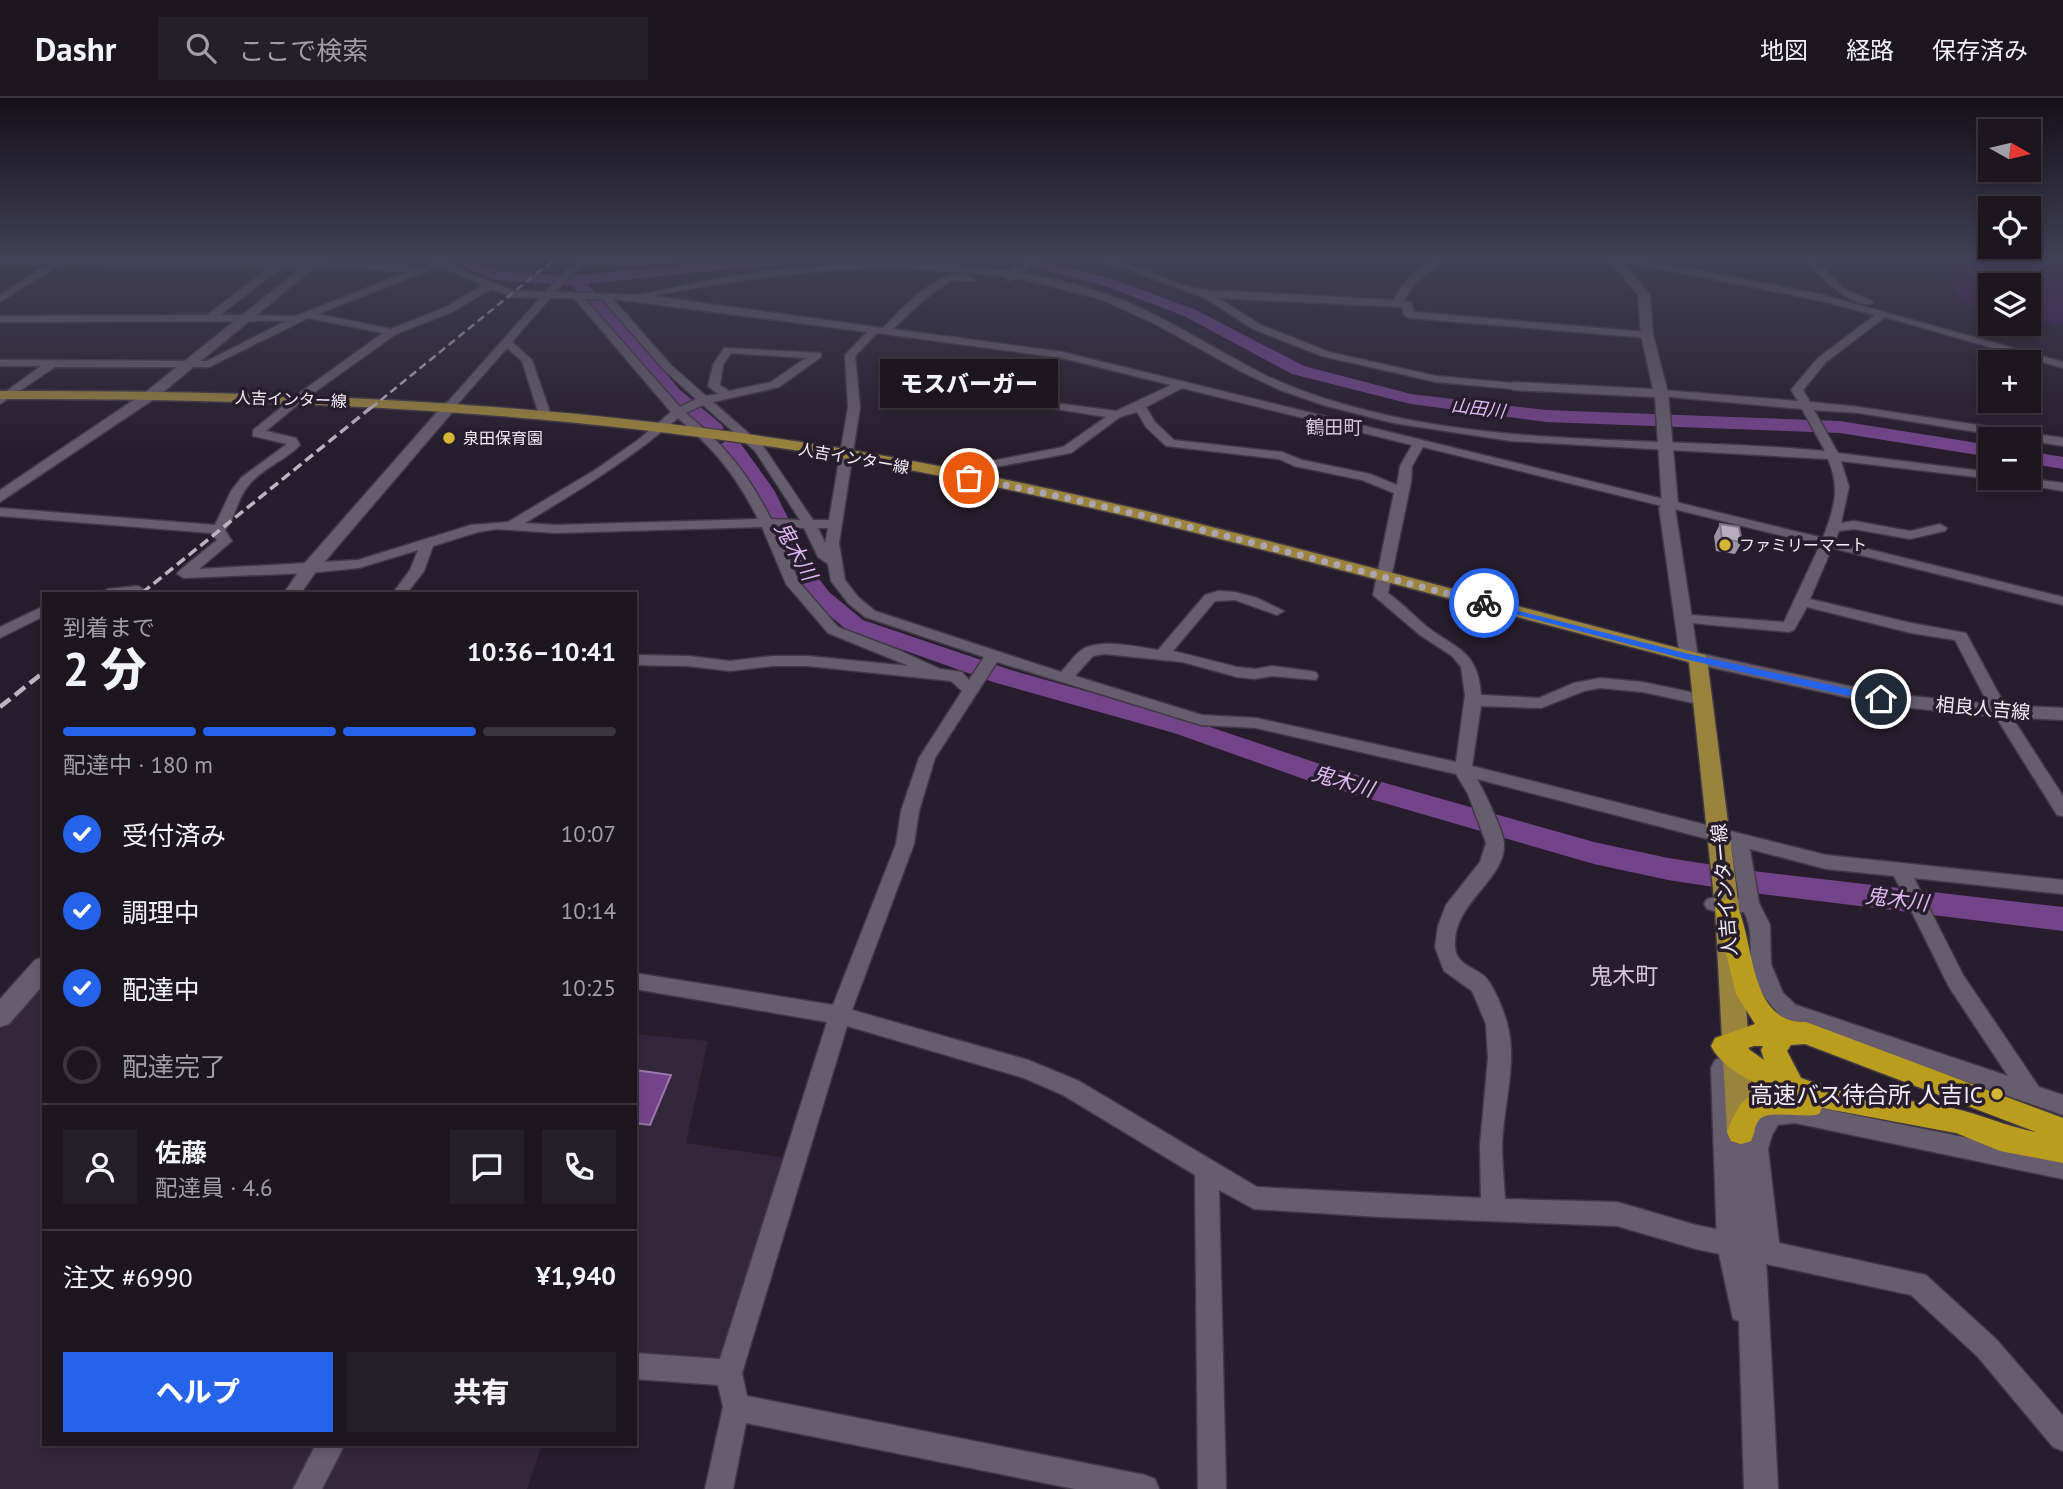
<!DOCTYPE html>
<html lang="ja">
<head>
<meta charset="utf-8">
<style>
	:root { --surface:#1d1621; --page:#251f2a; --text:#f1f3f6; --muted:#a09fa5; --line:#3b353f; --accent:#2563eb }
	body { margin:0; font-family:"PT Sans","Noto Sans JP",sans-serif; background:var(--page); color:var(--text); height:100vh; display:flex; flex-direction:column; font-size:26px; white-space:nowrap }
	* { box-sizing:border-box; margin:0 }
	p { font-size:23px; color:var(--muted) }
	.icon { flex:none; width:38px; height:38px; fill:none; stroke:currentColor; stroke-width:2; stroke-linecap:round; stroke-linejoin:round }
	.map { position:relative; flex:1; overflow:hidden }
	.panel { position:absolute; left:42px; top:494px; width:595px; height:854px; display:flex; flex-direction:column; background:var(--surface); border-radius:0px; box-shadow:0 4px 10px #0003,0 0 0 2px var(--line) }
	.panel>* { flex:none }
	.needle { width:46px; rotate:98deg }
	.controls { position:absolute; left:1978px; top:21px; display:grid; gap:14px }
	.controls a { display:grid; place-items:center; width:63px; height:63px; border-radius:0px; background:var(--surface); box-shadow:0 4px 10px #0003,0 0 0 2px var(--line); font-size:35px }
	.pin { position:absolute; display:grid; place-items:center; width:60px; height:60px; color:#fff; margin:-30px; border:4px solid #fff; border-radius:50%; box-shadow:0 2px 7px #0007 }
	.courier { position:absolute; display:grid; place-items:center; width:70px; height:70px; margin:-35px; border:5px solid #2563eb; border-radius:50%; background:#fff; color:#222; box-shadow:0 2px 9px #0007 }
	.bubble { position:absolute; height:49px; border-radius:0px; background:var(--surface); box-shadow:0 4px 10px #0003,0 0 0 2px var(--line); font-size:23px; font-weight:800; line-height:49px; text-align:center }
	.head em { font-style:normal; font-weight:800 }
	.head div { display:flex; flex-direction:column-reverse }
	.head { display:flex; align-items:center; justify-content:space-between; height:119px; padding:0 21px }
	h1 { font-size:46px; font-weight:800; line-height:52px }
	.bar { display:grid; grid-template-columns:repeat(4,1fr); gap:10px 7px; align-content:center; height:84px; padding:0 21px }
	.bar i { height:9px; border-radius:5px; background:var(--line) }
	.bar .selected { background:var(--accent) }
	.bar p { grid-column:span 4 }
	.line { display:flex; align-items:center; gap:18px; padding:0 21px; border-top:2px solid var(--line) }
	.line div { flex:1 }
	.round { display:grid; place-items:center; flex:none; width:74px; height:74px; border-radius:0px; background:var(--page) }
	ol { padding:0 21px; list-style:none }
	li { display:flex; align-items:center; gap:21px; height:77px }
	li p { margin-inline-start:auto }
	li .icon { padding:7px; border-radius:50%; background:var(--accent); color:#fff; stroke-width:4 }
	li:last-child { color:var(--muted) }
	li i { width:38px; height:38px; border:4px solid var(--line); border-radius:50% }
	.action { display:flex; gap:14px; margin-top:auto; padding:14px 21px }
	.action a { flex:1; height:80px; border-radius:0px; background:var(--accent); color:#fff; font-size:28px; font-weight:800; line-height:80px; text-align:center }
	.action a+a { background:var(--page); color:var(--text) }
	header { display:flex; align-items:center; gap:42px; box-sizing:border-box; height:98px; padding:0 35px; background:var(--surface); border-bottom:2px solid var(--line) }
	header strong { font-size:33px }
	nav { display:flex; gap:38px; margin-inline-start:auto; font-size:24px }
	.search { width:490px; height:63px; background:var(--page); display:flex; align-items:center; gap:18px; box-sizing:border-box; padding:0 24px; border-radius:0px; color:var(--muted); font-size:26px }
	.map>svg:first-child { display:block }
</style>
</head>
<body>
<header>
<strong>Dashr</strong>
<div class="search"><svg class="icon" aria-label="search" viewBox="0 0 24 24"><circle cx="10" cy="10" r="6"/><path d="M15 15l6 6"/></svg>ここで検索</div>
<nav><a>地図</a><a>経路</a><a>保存済み</a></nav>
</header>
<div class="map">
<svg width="2063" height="1391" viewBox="0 0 2063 1391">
	<rect width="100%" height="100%" fill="#271d2c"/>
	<!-- built -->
	<g fill="#34273b">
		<polygon points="44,884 44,1346 326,1346 302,1391 0,1391 0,931"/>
		<polygon points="635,936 708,943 686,1045 787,1060 719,1267 635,1260"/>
		<polygon points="343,1346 542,1346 527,1391 319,1391"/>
	</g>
	<!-- green -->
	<polygon fill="#401752" points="1953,159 2063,159 2063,227 2028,220 2028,187 1990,187 1990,211 1961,204 1948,177"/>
	<!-- water -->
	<polygon fill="#74448b" stroke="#9a77ac" stroke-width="2" points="635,972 671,977 650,1027 635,1025"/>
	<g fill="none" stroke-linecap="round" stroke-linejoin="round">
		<!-- river -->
		<g fill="#74448b" fill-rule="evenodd">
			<polygon points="441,159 460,159 496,173 568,178 764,159 811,159 804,163 587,186 619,218 679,291 721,326 724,330 714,336 707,334 667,299 607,224 571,187 494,182"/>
			<polygon points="984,159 1030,159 1118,183 1196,212 1304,268 1411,296 1546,312 1840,323 1990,347 1990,359 1840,335 1546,324 1411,306 1292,276 1184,218 1108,189 1029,167 991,163"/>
			<polygon points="731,340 738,342 774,392 817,478 829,494 863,522 1011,572 1192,623 1332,670 1594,744 1668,760 1753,773 2063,809 2063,833 1753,795 1668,782 1594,766 1312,684 1174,635 993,584 847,532 813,504 795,480 754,392 721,346"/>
			<polygon points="2028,353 2063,359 2063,371 2028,365"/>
		</g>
		<!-- minor casing -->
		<g stroke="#413a46" stroke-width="3">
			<g id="minor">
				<path d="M422 159 449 160 447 165 513 193 545 194 580 159 633 162 703 159 698 162 633 168 584 165 555 194 639 197 730 178 858 164 944 165 1011 174 1032 159H1041L1021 175C1058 182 1094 190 1129 205 1176 225 1219 254 1265 277 1292 290 1321 300 1350 308 1504 351 1667 338 1825 353L1802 311 1661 298 1655 295 1661 292 1798 303 1791 292 1818 260 1875 217 1822 203 1617 162 1613 159H1629L1823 197 2063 264V270L1885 219 1826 264 1803 292 1810 304 1859 309 2063 340V348L1859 315 1814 312 1838 355 1990 374V380H2024L2063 385V393L1993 381 1841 363 1849 389 1841 425 1854 423 1910 433 1940 426 1947 430 1945 433 1910 441 1854 431 1839 433 1835 443 2063 499V507L1832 450 1810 501 1911 525 1966 535 2008 613 2063 698V718L2057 717 1992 613 1955 542 1911 535 1807 509 1794 532 1789 534 1691 525 1684 521 1691 517 1784 524 1820 447 1423 349 1412 368 1411 384 1388 495C1402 505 1413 517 1426 528 1457 552 1478 552 1481 597L1539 600 1574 585 1600 580 1643 584 1699 596 1701 600 1693 605 1643 594 1600 590 1584 593 1541 610 1481 608 1472 668 1826 757 2063 782V796L1914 780 1963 877 2039 989 2063 997V1017L1782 919C1767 905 1752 883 1751 862 1750 844 1752 830 1744 814L1727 817 1707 811 1704 806 1707 801C1718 797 1727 802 1739 800L1731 747 1477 681C1484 693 1503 732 1504 745 1506 783 1452 804 1455 849 1456 868 1477 869 1487 881 1495 891 1504 913 1507 925 1518 963 1503 1009 1502 1047 1502 1065 1504 1083 1505 1101L1617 1104 1696 1127 1754 1139 1746 1051 1750 1033 1764 1010 1795 1005 2063 1059V1081L1795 1025 1778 1027 1772 1037 1768 1051 1779 1145 1926 1177 1996 1241 2063 1318V1353L2053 1349 1978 1259 1911 1197 1696 1151 1617 1128 1381 1119 1254 1111 1219 1092 1226 1391H1198L1195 1077 1063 997 1024 980 847 928 742 1275 747 1298 1145 1377 1155 1381 1159 1391H1075L746 1325 733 1391H705L723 1309 718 1287 635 1281V1255L720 1261 827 924 635 891V875L833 907 896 746 901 713 919 660 962 593 951 583 808 568H772L730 573 688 568 635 567V557L688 558 730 563 772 558H808L909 568 828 535 786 486 762 429 556 435 497 431 478 434 433 448 424 473 407 495H393L410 472 418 452 359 470 309 475 184 480 177 476 179 473 217 442 211 435 0 418V410L215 427 231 393 242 379 287 346 253 338V332L294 299 383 235 308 220 209 269H55L0 306V298L41 268H0V262L207 263 286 223 0 224V218L207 217 270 169 59 167 0 204V197L47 167H0V161L281 162 404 166 416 171 431 165ZM439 168 483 187 444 210 391 231 318 216ZM282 169 363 170 407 174 296 218 220 217ZM901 169 1005 178 1009 183 1015 180 1023 181 1103 202 1155 226 1242 274 1280 292 1323 307 1393 325 1511 343 1828 361C1841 392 1834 410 1823 440L1062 254 893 231 919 206 951 182 973 183 975 181C944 162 903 210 883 230L652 198C734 182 816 170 901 169ZM491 191 511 199 540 200 446 306V310H454L507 250 522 263 539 317 549 319 551 317 532 262 512 244 550 200H574L671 314 638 342 595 372 508 424 471 427 358 462 199 471 232 443 225 432C236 419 237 401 248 388 262 370 285 363 300 347L296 340 266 333 302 303 396 236 452 214ZM585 201H602L663 271 696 301 680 309ZM613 201 867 234 845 257 848 309 829 422H813L763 348 713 304 779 289 821 259V255L724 250 713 267 708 288 718 296 706 298 671 267ZM877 235 1062 260 1171 287 1116 313 1001 298V302L1005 303 1106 319 1063 349 946 372 940 376 942 379 1071 355 1120 319 1137 314 1146 329 1166 348 1279 361 1294 368 1362 382 1394 395 1373 497 1420 537 1452 558 1461 569 1465 597 1456 664 1256 620 1202 617 1075 578 1093 558 1105 556 1182 564 1237 579 1255 581 1272 578 1316 582 1318 578 1316 574 1310 573 1272 568 1255 571 1237 569 1173 553 1215 503 1235 502 1277 517 1284 513 1257 500 1235 494 1218 493 1205 497 1158 552C1136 549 1106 541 1085 550 1076 554 1068 567 1061 574L875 513 858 499 845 482 839 445 860 309 855 258ZM731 255 806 260 771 284 729 293 720 287 723 267ZM1182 290 1412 347 1400 368 1397 387 1370 376 1302 362 1282 354 1174 342 1155 324 1146 309ZM703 307 755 353 800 422 771 421C747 374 726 349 686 315ZM678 320C716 353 735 376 758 421L556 427 525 425C578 393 631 361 678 320ZM775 429 804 430 818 459 828 466 831 483 848 505 865 519 984 559 969 582 962 574 940 571 901 553 838 529 800 485ZM818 430H828L825 445ZM997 564 1201 627 1256 630 1456 676 1468 696 1486 745 1480 764 1446 807 1438 828 1435 849 1444 873 1472 893 1486 926 1488 960 1480 1047 1481 1100 1257 1089 1079 983 1028 962 852 912 914 746 919 713 935 660ZM1750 751 1826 771 1894 778 1949 889 2008 978 1796 907 1783 895 1771 866 1770 827 1759 805Z"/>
				<path d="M1082 159C1133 155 1178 198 1227 193L1394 202C1404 181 1424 159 1448 159 1433 173 1414 181 1404 203L1411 204 1414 214 1647 234 1652 237 1647 240 1409 220 1404 217 1402 209 1218 200 1261 227 1329 254 1436 278 1513 285 1519 288 1513 291 1436 284 1322 258 1253 231 1205 200 1130 172Z"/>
				<path d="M1803 159H1813L1843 190 1874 204C1855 216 1815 173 1803 159Z"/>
				<polygon points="138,488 145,492 143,495 101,495 108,491"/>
				<polygon points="44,508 44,518 0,540 0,529"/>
				<polygon points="316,1346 345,1346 322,1391 293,1391"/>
			</g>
		</g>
		<!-- tertiary casing -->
		<g stroke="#413a46" stroke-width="3">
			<g id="tertiary">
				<polygon points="315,159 327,159 157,299 0,404 0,392 147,293"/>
				<polygon points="1607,159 1619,159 1650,197 1653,237 1668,295 1678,406 1675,410 1698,559 1689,565 1680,559 1659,410 1662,406 1655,299 1513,292 1506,288 1513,284 1653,291 1641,237 1638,197"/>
				<polygon points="450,304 455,305 455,311 315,475 301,495 284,495 303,467 445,305"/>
				<polygon points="44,859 44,886 9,926 0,929 0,901 35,862"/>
				<polygon points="1724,959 1733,962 1737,970 1740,1022 1751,1025 1755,1034 1767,1177 1778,1391 1744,1391 1739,1223 1733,1221 1717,1147 1711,970 1715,962"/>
			</g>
		</g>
		<!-- secondary casing -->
		<g stroke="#413a46" stroke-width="3">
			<polygon id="secondary" points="1698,555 1881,595 2000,607 2063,610 2063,622 2000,619 1881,607 1691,565 1689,561 1691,557"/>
		</g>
		<!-- primary casing -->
		<g stroke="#413a46" stroke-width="3">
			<path id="primary" d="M0 293C279 292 557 304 833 349 1128 398 1415 483 1705 557L1707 561 1739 810 1755 1034 1751 1043 1741 1046 1731 1043 1727 1034 1715 810 1689 564C1430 498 1173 421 910 372 607 315 308 300 0 301Z"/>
		</g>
		<!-- motorway casing -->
		<g stroke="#413a46" stroke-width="3">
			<path id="motorway" d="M1727 801 1735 804C1756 842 1747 926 1806 924L2063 1020V1065L2000 1053 1956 1035 1822 1010 1819 1016C1805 1021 1767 1011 1759 1022 1755 1027 1753 1037 1751 1043L1741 1046 1731 1043 1727 1034C1736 1013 1744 991 1771 993 1751 983 1721 969 1711 948L1715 940 1755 926 1736 896 1715 810 1719 804ZM1805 946 2036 1034C2007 1029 1981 1016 1952 1010 1902 1000 1849 998 1801 980L1787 953 1791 947ZM1754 948H1763L1761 952 1764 962 1747 950Z"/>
		</g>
		<!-- minor -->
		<use href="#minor" fill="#685d6e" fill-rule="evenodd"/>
		<!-- tertiary -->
		<use href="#tertiary" fill="#685d6e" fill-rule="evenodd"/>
		<!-- secondary -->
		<use href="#secondary" fill="#685d6e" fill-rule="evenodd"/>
		<!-- primary -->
		<use href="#primary" fill="#9a833d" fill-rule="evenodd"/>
		<!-- motorway -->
		<use href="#motorway" fill="#bb9d1d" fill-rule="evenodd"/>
		<!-- rail-far2 -->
		<polyline stroke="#bcb5c1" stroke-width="2.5" stroke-dasharray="8 4.5" stroke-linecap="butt" points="371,310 557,159"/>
		<!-- rail-far1 -->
		<polyline stroke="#bcb5c1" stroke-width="3.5" stroke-dasharray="10 5" stroke-linecap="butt" points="142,495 373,308"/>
		<!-- rail -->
		<polyline stroke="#bcb5c1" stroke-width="4.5" stroke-dasharray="13 6" stroke-linecap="butt" points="0,609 44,574"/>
	</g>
	<!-- wall -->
	<polygon fill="#9e93a4" points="1720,426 1742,444 1735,456 1716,453 1714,438"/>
	<!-- building -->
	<polygon fill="#b8abbf" stroke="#817886" stroke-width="2" points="1720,426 1739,429 1742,444 1722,441"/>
	<!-- sky -->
	<linearGradient id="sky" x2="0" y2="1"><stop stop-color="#151018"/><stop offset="0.45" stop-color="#414056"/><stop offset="1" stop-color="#414056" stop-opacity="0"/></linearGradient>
	<rect width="2063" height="353" fill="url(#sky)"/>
	<!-- route -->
	<polygon fill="#2563eb" points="1480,503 1689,556 1881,598 1886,601 1881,605 1689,562 1480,507"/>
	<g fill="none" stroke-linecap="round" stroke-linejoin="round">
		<!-- done -->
		<path stroke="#aca4b1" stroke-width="7" stroke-dasharray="0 12.6" d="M969 380C1142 413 1313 461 1484 505"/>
	</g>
	<!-- markers -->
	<g fill="#d5b534" stroke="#271d2c" stroke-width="2.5">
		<circle cx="449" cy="340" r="7"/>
		<circle cx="1725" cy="447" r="7"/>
		<circle cx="1997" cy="996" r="7"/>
	</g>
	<g text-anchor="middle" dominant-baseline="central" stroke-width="7" stroke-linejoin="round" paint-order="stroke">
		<!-- far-street labels -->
		<g font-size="16" fill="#f4edf8" stroke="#271d2c">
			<text transform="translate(291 301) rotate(2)">人吉インター線</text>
			<text transform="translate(854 360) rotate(10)">人吉インター線</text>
		</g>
		<!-- far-poi labels -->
		<g font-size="16" fill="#f4edf8" stroke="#271d2c" text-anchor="start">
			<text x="463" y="340">泉田保育園</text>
			<text x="1739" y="447">ファミリーマート</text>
		</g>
		<!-- far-water labels -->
		<g font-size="18" font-style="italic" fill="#dfb8f3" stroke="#271d2c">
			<text transform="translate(1478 310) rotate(7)">山田川</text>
		</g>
		<!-- far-quarter labels -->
		<g font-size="19" fill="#d4c7db" stroke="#271d2c">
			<text x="1334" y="329">鶴田町</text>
		</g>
		<!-- street labels -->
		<g font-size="19" fill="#f4edf8" stroke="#271d2c">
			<text transform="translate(1983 610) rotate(5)">相良人吉線</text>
			<text transform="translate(1724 792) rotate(-95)">人吉インター線</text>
		</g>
		<!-- water labels -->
		<g font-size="21" font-style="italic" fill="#dfb8f3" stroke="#271d2c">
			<text transform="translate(796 453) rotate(61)">鬼木川</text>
			<text transform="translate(1343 683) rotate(16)">鬼木川</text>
			<text transform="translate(1897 801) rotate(7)">鬼木川</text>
		</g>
		<!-- quarter labels -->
		<g font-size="23" fill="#d4c7db" stroke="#271d2c">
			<text x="1624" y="877">鬼木町</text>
		</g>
		<!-- near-poi labels -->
		<g font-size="23" fill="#f4edf8" stroke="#271d2c" text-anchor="end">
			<text x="1983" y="996">高速バス待合所 人吉IC</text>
		</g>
	</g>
</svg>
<div class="controls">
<a><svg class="needle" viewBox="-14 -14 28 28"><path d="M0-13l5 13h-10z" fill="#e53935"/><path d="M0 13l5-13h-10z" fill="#a09fa5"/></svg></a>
<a><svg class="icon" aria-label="locate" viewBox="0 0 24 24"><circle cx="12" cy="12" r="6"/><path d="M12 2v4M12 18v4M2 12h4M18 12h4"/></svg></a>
<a><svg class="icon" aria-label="layers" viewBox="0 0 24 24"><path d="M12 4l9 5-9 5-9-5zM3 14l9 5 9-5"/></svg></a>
<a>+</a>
<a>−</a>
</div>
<div class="pin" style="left:969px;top:380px;background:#ea580c"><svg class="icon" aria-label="bag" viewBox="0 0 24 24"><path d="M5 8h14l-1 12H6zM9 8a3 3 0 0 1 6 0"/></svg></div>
<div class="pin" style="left:1881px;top:601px;background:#1f2937"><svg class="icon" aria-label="home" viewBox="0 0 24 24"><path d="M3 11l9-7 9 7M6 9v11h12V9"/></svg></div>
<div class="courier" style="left:1484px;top:505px"><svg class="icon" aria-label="bike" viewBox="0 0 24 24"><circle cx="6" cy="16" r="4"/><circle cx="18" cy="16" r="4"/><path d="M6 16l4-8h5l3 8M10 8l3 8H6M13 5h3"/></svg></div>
<div class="bubble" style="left:880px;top:261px;width:178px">モスバーガー</div>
<section class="panel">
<div class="head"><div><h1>2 分</h1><p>到着まで</p></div><em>10:36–10:41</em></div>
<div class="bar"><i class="selected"></i><i class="selected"></i><i class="selected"></i><i></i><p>配達中 · 180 m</p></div>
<ol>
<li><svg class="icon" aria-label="check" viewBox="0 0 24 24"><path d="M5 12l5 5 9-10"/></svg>受付済み<p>10:07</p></li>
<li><svg class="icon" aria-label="check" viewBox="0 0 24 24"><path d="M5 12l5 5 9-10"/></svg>調理中<p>10:14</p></li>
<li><svg class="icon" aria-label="check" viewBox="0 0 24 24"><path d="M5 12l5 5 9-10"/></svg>配達中<p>10:25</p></li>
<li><i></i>配達完了</li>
</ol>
<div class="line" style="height:126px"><a class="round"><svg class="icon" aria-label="person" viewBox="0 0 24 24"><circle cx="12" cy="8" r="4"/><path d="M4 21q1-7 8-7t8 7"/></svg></a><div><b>佐藤</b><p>配達員 · 4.6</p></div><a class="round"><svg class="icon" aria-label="chat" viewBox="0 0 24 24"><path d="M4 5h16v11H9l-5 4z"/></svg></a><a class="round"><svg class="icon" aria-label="phone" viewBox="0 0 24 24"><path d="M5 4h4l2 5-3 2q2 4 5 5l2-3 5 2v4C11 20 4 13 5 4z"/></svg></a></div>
<div class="line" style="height:91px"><div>注文 #6990</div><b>¥1,940</b></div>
<div class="action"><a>ヘルプ</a><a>共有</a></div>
</section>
</div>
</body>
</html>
